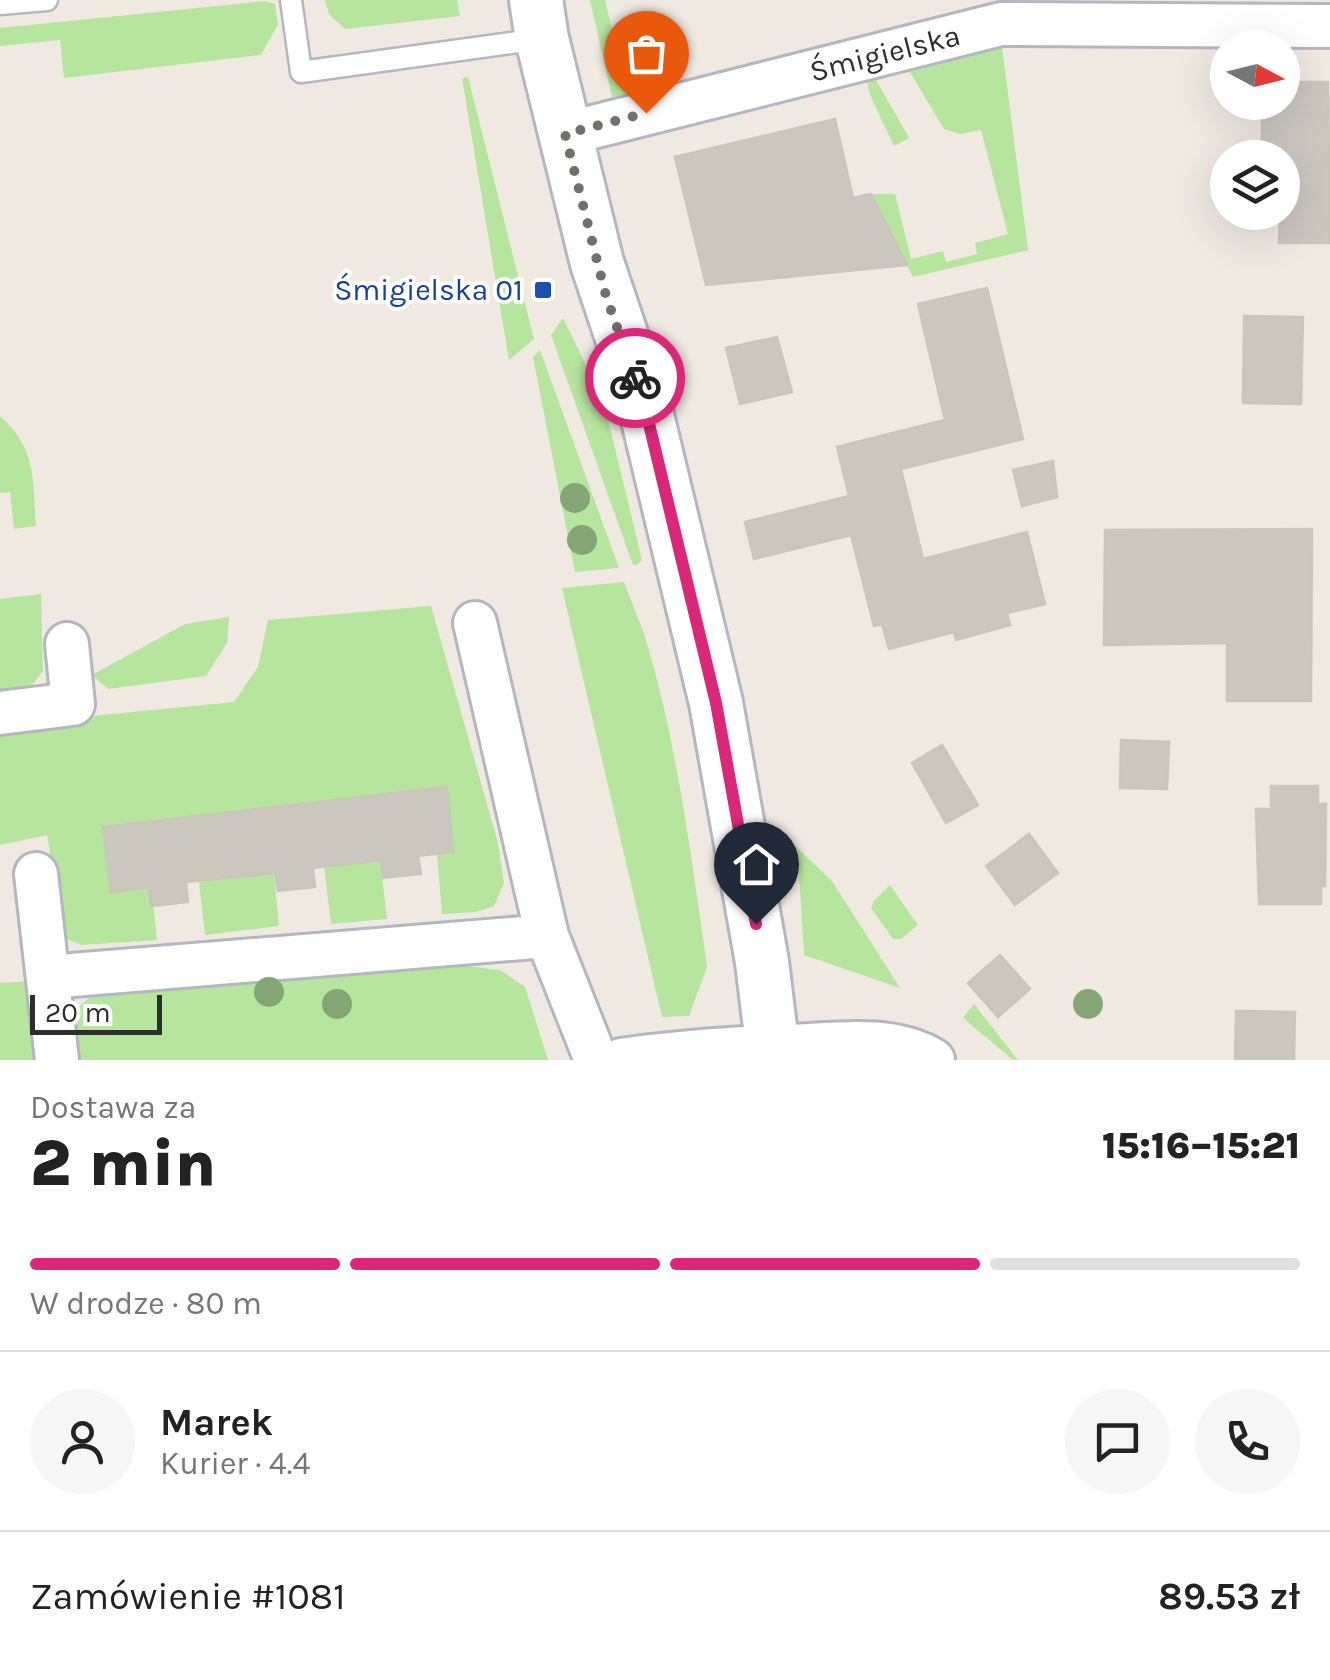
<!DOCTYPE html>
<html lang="pl">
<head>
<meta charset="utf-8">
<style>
	:root { --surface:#fff; --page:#f6f6f6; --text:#222; --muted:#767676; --line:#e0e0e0; --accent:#db2777 }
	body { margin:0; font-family:Karla,sans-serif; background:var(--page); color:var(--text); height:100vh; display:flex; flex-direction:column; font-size:38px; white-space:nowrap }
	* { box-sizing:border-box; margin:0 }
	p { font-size:32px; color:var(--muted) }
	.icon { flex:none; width:55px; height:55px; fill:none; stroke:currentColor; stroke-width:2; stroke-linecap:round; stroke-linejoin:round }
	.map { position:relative; height:1060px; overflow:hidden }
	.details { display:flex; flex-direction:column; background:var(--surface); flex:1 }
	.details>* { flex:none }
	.needle { width:65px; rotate:97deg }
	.fabs { position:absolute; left:1210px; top:30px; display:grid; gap:20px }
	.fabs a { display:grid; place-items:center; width:90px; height:90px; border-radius:50%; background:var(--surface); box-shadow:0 10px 40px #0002; font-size:50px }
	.scale { position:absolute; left:30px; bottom:25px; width:132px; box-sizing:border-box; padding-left:10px; border:5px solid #2e2e2e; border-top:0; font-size:28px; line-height:35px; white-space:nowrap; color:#2e2e2e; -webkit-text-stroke:8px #fff; paint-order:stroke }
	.pin { position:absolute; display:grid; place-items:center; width:85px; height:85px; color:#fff; margin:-102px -42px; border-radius:50% 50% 50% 0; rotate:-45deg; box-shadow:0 0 10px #0007 }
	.pin .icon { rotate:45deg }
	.courier { position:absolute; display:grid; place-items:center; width:100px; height:100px; margin:-50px; border:8px solid #db2777; border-radius:50%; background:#fff; color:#222; box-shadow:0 2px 12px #0007 }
	.head em { font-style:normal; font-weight:800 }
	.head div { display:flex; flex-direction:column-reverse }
	.head { display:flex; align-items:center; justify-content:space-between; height:170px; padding:0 30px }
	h1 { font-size:65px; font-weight:800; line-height:75px }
	.bar { display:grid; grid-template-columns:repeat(4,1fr); gap:15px 10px; align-content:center; height:120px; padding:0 30px }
	.bar i { height:12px; border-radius:8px; background:var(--line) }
	.bar .current { background:var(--accent) }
	.bar p { grid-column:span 4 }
	.line { display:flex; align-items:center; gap:25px; padding:0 30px; border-top:2px solid var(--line) }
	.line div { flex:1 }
	.round { display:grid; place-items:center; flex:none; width:105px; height:105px; border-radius:52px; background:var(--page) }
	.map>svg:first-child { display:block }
</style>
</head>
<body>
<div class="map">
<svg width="1330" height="1060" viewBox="0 0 1330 1060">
	<rect width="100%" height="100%" fill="#efe9e1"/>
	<!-- green -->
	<g fill="#b6e59e">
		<polygon points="325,0 457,0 460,16 345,29 329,14"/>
		<polygon points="590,0 605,0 627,94 612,97"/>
		<polygon points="265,1 275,4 278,25 261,55 64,78 60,40 0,46 0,28"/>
		<polygon points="1002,47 1028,250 913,277 871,194 895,194 911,259 943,251 946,262 977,254 975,243 1008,234 981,130 960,134 944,129 910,72"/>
		<polygon points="468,77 534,339 509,360 462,78"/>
		<polygon points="876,80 909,138 894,146 870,95 867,82"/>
		<polygon points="563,318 604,403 642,560 637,565 633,565 551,335"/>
		<polygon points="540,350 619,568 575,572 533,357"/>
		<path d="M0 416C38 451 32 478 36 526L14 529 10 492 0 493Z"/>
		<path d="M624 582C632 604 642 625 648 647 677 746 690 850 705 951L707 967 689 1016 662 1017 562 588Z"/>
		<polygon points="41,594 43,671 28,690 0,702 0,599"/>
		<polygon points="431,606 498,843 504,883 494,906 476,912 442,914 437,854 454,852 446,789 151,885 157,940 81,945 64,938 47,835 0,845 0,725 234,702 258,667 268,620"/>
		<polygon points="229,617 227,643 206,676 108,689 92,675 185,624"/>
		<polygon points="792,843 832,881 900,988 804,955 799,874"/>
		<polygon points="380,860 387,919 331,924 324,865"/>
		<polygon points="274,873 279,926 205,935 199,882"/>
		<polygon points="890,885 918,925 901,939 893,939 871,908 874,901"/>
		<path d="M466 966 500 970 525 987 548 1060H68C66 1016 72 1009 107 985L370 974Z"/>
		<polygon points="35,981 43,1060 0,1060 0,983"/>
		<polygon points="974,1004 1018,1060 1013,1060 963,1018"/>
	</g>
	<!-- building -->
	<g fill="#cbc7bf" stroke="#cbc5ba" stroke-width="2.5">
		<polygon points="1282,82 1328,82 1330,243 1279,243 1282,158 1262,155 1262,102 1282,102"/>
		<polygon points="835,119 853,198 871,194 907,265 706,285 675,157"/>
		<polygon points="987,288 1023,439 901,469 923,559 1027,532 1045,604 1007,613 1010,625 956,640 954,632 889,649 882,624 874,626 851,535 754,559 745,522 849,496 837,447 945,420 918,304"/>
		<polygon points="1244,316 1303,317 1301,404 1243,403"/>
		<polygon points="777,337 792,392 740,404 726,348"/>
		<polygon points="1053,461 1057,497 1022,506 1013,470"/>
		<polygon points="1312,529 1311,701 1227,701 1227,643 1104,645 1105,530"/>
		<polygon points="1121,740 1169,742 1167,789 1120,788"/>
		<polygon points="942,745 978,805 946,823 912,763"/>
		<polygon points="1271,786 1318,786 1318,804 1326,804 1325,886 1321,886 1321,904 1259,904 1256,809 1271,809"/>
		<polygon points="447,787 453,852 418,856 421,874 383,878 381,860 313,868 315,887 278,891 275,873 186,882 188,902 151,906 149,887 111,892 103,827"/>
		<polygon points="1029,834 1058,873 1015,905 986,866"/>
		<polygon points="1000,955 1030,989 998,1017 968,983"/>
		<polygon points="1236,1011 1295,1012 1294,1060 1235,1060"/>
	</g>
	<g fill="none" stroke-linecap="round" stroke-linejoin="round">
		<!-- service casing -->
		<g stroke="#b4b7c1" stroke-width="25">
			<g id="service">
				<polyline points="291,0 301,72 540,39"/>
				<polyline points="0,4 47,0"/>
			</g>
		</g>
		<!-- minor casing -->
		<g stroke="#b4b7c1" stroke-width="48">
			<g id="minor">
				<path id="s1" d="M565 134 1001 24 1330 26"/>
				<polyline points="475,623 547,936 596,1060"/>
				<polyline points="0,713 73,704 67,644"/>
				<polyline points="36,874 57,1060"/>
				<polyline points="48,977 547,936"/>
				<path d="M621 1060C677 1052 733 1048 790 1046 837 1044 891 1035 933 1060"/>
			</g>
		</g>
		<!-- tertiary casing -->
		<g stroke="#b4b7c1" stroke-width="58">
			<polyline id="tertiary" points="536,0 542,39 597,263 644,403 716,703 762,962 774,1060"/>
		</g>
		<!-- service -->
		<use href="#service" stroke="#fff" stroke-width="20"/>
		<!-- minor -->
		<use href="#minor" stroke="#fff" stroke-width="42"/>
		<!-- tertiary -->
		<use href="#tertiary" stroke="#fff" stroke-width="52"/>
	</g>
	<!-- trees -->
	<g fill="#84a574">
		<circle cx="575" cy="498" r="15"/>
		<circle cx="582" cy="540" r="15"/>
		<circle cx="269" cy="992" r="15"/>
		<circle cx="337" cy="1004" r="15"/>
		<circle cx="1088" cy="1004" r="15"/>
	</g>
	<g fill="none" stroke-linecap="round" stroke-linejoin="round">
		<!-- done -->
		<polyline stroke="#726f6d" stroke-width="10" stroke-dasharray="0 18" points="635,378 606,296 565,134 646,113"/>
		<!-- route -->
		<polyline stroke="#db2777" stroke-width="12" points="635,378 644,403 716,703 756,924"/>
	</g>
	<!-- markers -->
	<rect fill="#1a4fb4" stroke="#fff" stroke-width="4" x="533" y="280" width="20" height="20" rx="5"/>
	<g text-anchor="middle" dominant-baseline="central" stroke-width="8" stroke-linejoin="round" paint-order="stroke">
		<!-- street labels -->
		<g font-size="30" fill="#2e2e2e" stroke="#fff">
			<text stroke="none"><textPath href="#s1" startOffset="330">Śmigielska</textPath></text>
		</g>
		<!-- transit labels -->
		<g font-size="30" fill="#164399" stroke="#fff" text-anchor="end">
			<text x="523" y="290">Śmigielska 01</text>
		</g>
	</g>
</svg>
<div class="fabs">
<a><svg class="needle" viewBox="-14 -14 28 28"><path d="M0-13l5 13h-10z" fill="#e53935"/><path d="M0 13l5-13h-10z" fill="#767676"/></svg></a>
<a><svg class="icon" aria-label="layers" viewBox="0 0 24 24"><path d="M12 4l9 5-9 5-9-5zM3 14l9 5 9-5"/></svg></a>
</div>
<div class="scale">20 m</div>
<div class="pin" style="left:646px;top:113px;background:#ea580c"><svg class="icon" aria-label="bag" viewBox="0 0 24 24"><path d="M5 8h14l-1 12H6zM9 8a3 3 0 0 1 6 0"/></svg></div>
<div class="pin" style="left:756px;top:924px;background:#1f2937"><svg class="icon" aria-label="home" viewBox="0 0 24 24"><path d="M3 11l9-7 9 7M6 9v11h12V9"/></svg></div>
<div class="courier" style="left:635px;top:378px"><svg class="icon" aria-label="bike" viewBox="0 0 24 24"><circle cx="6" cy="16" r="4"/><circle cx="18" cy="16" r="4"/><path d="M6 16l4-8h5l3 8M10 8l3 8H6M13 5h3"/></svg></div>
</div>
<section class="details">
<div class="head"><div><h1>2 min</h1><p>Dostawa za</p></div><em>15:16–15:21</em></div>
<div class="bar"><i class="current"></i><i class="current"></i><i class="current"></i><i></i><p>W drodze · 80 m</p></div>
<div class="line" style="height:180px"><a class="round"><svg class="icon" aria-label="person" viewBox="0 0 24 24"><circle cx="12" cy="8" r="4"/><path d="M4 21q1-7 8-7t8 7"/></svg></a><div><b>Marek</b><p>Kurier · 4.4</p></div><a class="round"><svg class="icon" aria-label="chat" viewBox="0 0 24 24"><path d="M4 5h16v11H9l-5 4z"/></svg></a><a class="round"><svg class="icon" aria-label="phone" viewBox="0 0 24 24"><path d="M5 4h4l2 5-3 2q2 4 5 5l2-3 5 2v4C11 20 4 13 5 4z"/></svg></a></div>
<div class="line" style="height:130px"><div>Zamówienie #1081</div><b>89.53 zł</b></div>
</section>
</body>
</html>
